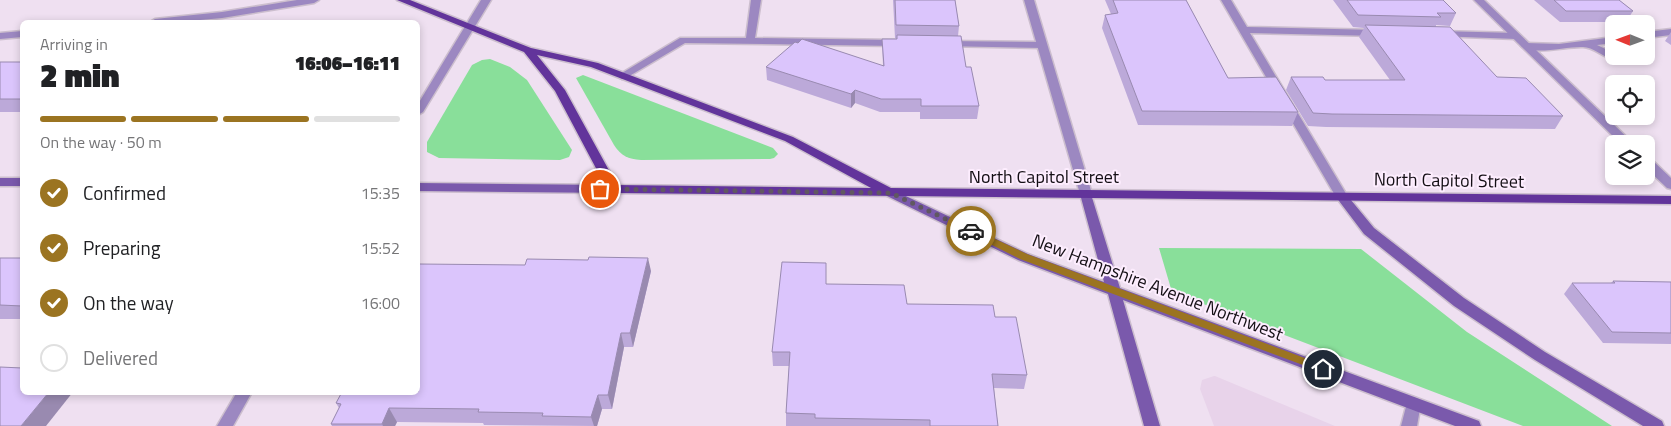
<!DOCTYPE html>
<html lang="en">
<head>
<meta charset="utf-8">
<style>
	:root { --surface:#fff; --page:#f6f6f6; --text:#202124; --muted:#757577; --line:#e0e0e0; --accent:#9b7421 }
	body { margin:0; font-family:"Titillium Web",sans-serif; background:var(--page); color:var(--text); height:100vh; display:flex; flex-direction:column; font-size:19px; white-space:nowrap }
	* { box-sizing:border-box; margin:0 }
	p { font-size:16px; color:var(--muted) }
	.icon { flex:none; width:28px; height:28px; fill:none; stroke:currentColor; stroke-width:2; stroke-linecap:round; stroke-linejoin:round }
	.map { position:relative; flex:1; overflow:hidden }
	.side { position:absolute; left:20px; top:20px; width:400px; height:375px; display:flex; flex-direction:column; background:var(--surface); border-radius:8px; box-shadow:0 2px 8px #0003 }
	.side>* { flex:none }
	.needle { width:32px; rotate:271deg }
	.buttons { position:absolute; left:1605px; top:15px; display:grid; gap:10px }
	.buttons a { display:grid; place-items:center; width:50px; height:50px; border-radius:8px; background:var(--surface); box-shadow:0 2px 8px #0003; font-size:25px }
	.pin { position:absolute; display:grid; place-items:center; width:42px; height:42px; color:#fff; margin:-21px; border:2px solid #fff; border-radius:50%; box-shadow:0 1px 5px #0007 }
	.courier { position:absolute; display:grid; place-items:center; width:50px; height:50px; margin:-25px; border:4px solid #9b7421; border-radius:50%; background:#fff; color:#222; box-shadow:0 1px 6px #0007 }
	.head em { font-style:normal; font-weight:800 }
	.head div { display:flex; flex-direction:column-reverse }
	.head { display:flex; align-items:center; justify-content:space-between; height:85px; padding:0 20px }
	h1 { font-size:32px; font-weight:800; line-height:38px }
	.bar { display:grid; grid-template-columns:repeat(4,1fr); gap:8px 5px; align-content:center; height:60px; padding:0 20px }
	.bar i { height:6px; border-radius:4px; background:var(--line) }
	.bar .current { background:var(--accent) }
	.bar p { grid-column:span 4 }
	ol { padding:0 20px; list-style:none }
	li { display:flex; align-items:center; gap:15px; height:55px }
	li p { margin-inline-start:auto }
	li .icon { padding:5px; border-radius:50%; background:var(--accent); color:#fff; stroke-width:4 }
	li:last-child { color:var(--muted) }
	li i { width:28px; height:28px; border:2px solid var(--line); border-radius:50% }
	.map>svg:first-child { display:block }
</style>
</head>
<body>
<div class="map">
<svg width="1671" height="426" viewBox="0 0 1671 426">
	<rect width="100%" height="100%" fill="#efe0f1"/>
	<!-- built -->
	<polygon fill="#e8d3ea" points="1214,376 1215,376 1335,426 1214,426 1200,389 1202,380"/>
	<!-- green -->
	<g fill="#89df9a">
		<polygon points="490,59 510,67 527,80 572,150 569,157 560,160 439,158 427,152 427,142 472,65 482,60"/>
		<path d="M583 75 773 148 778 154 774 158 770 159 641 160C628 159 621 156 614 145L576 78Z"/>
		<polygon points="1159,248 1361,249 1467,332 1612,426 1523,426 1172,292"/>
	</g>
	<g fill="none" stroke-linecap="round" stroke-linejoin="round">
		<!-- lane casing -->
		<g stroke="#ccbece" stroke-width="3">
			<g id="lane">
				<polygon points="751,0 761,0 755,38 897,40 902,43 897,46 685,43 626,78 622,79 617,76 680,38 746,38"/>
				<polygon points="1221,0 1231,0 1247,27 1377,30 1382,33 1377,36 1250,33 1348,197 1346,200 1342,201 1336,197"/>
				<polygon points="1671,29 1671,35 1646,38 1646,32"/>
				<polygon points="1440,31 1516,33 1521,36 1516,39 1437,36 1437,32"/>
				<path d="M1614 37V43L1597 45 1614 53V56H1617L1612 59C1603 57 1593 47 1583 47 1568 46 1533 56 1521 46L1526 43 1559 44Z"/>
				<polygon points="945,41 1042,42 1047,45 1042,48 941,46 941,42"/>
				<polygon points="1413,397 1418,399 1421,403 1417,426 1401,426 1408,399"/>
			</g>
		</g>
		<!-- street casing -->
		<g stroke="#ccbece" stroke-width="3">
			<g id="street">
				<polygon points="297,0 319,0 314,3 222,18 178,22 150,22 155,19 222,12"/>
				<polygon points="481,0 491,0 423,112 418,115 418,104"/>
				<polygon points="1024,0 1034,0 1092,194 1090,197 1086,198 1080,194"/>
				<polygon points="1474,0 1484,0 1634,144 1621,144"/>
				<polygon points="22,31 22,37 0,39 0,33"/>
				<polygon points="1646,157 1650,158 1671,178 1671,189 1667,188 1646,168"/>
				<polygon points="237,392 252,392 233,426 217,426"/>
			</g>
		</g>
		<!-- secondary casing -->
		<g stroke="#ccbece" stroke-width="3">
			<g id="secondary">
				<rect x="0" y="178" width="22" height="8"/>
				<polygon points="418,183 613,185 619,189 613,193 418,191"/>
				<polygon points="891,189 1028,254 1104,282 1080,194 1086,190 1090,191 1120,288 1479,421 1481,426 1455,426 1123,300 1160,426 1144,426 1108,294 1018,260 887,196 885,193"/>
				<polygon points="1342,193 1346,194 1374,228 1464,298 1545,352 1662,421 1664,426 1643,426 1535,360 1454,306 1364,234 1336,197"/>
			</g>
		</g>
		<!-- primary casing -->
		<g stroke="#ccbece" stroke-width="3">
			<path id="primary" d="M397 0H410L531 48 598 63 793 137 891 188 1671 196V204L613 193 607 189 555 91 524 52ZM537 55 591 67 785 141 871 188 617 185 565 90Z"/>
		</g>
		<!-- lane -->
		<use href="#lane" fill="#9c88c1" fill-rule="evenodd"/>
		<!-- street -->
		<use href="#street" fill="#9c88c1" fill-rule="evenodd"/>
		<!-- secondary -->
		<use href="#secondary" fill="#7a59ac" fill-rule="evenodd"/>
		<!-- primary -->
		<use href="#primary" fill="#62349b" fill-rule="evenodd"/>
	</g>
	<!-- wall -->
	<g fill="#bca9d9">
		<polygon points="893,0 955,0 959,26 958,36 966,67 979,106 977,119 920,119 920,112 880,112 855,103 851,108 767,80 766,67 883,66 882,39 897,39 895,38"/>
		<polygon points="1105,0 1186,0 1228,78 1298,112 1292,126 1138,125 1102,28 1105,15 1111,14"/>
		<polygon points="1333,0 1443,0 1456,13 1450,26 1436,25 1436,27 1497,77 1563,116 1555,129 1326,127 1308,126 1286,90 1291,77 1325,80 1390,80 1359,37 1364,28 1353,27"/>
		<polygon points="1534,0 1619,0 1633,11 1626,22 1560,22"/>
		<polygon points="1671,32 1671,45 1665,41"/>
		<rect x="0" y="62" width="22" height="50"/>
		<rect x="0" y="258" width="22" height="61"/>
		<polygon points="651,271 633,347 624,347 612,409 602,409 597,426 484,425 483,423 397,422 395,426 332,426 331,424 339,408 336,403"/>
		<polygon points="1613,281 1671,282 1671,344 1603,343 1564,294 1572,283 1611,283"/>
		<polygon points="907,304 995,317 1027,375 1024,389 994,388 998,426 786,426 786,413 789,366 773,366 772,352"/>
	</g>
	<!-- shaded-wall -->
	<g fill="#998ab0">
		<polygon points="855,90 855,103 851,108 851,94"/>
		<polygon points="648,258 651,271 633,347 630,333"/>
		<polygon points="621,333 624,347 612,409 608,395"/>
		<polygon points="49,392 73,392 46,426 21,426"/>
		<polygon points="598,395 602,409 597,426 594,426 591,417"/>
		<polygon points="389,408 397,422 395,426 383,426 382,424"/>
	</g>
	<!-- building -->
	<g fill="#dbc5fc" stroke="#998ab0">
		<polygon points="895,0 955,0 959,26 896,25"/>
		<polygon points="1113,0 1186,0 1228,78 1276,77 1298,112 1142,111 1105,15 1118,13"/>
		<polygon points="1347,0 1443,0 1456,13 1437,13 1441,17 1358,15"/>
		<polygon points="1554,0 1619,0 1633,11 1566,11"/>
		<polygon points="1365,25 1450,27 1497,77 1526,78 1563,116 1332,114 1313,113 1291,77 1323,77 1325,80 1405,80"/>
		<polygon points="897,35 961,36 966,67 971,67 979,106 921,106 921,99 881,99 855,90 851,94 766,67 795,42 798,43 802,39 884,66 882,39 897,39"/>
		<rect x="0" y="62" width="22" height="37"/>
		<polygon points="589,257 648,258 630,333 621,333 608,395 598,395 591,417 542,416 543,413 478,412 479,409 389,408 382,424 331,424 341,404 336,403 342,392 418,392 418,264 525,265 527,259 588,260"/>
		<polygon points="0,258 22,258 22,306 0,305"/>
		<polygon points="782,262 826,263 826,284 904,285 907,304 993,305 995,317 1016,317 1027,375 992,374 998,426 930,426 930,420 815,418 815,414 786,413 790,352 772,352"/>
		<polygon points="1613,281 1671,282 1671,333 1612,332 1572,283 1615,283"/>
		<polygon points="0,367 22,368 22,392 49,392 21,426 0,426"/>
	</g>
	<!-- route -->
	<polygon fill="#9b7421" points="968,229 974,229 1027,254 1326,366 1328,369 1326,371 1319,371 1020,259 968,233"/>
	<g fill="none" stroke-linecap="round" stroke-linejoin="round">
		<!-- done -->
		<polyline stroke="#605861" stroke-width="5" stroke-dasharray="0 9" points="600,189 891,193 971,231"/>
	</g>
	<g text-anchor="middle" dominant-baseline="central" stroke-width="4" stroke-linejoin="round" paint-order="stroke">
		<!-- street labels -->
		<g font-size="18" fill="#130e14" stroke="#fdedfe">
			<text x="1044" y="176">North Capitol Street</text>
			<text transform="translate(1449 180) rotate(1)">North Capitol Street</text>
			<text transform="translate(1158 287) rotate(21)">New Hampshire Avenue Northwest</text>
		</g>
	</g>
</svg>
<div class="buttons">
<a><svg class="needle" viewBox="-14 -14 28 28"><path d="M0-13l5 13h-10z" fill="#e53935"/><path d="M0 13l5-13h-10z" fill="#757577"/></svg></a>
<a><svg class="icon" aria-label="locate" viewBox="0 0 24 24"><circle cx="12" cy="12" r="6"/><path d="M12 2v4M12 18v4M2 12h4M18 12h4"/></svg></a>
<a><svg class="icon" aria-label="layers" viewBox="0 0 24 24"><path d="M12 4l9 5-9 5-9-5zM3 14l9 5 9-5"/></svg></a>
</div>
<div class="pin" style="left:600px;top:189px;background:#ea580c"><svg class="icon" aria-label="bag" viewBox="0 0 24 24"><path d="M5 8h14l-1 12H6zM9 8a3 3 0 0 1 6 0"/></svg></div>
<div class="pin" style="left:1323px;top:369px;background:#1f2937"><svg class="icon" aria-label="home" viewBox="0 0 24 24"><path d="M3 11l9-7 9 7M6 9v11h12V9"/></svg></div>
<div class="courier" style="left:971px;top:231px"><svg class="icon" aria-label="car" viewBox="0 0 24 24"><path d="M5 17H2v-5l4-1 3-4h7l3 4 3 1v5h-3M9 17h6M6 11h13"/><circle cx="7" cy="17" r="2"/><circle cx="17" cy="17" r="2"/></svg></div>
<section class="side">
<div class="head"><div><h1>2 min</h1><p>Arriving in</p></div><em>16:06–16:11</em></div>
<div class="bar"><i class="current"></i><i class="current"></i><i class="current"></i><i></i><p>On the way · 50 m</p></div>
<ol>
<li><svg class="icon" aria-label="check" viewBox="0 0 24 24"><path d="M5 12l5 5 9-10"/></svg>Confirmed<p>15:35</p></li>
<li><svg class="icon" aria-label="check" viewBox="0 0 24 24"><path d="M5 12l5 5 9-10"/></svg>Preparing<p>15:52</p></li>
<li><svg class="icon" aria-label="check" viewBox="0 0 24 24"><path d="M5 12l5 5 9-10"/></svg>On the way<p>16:00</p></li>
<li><i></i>Delivered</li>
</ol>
</section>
</div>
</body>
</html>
